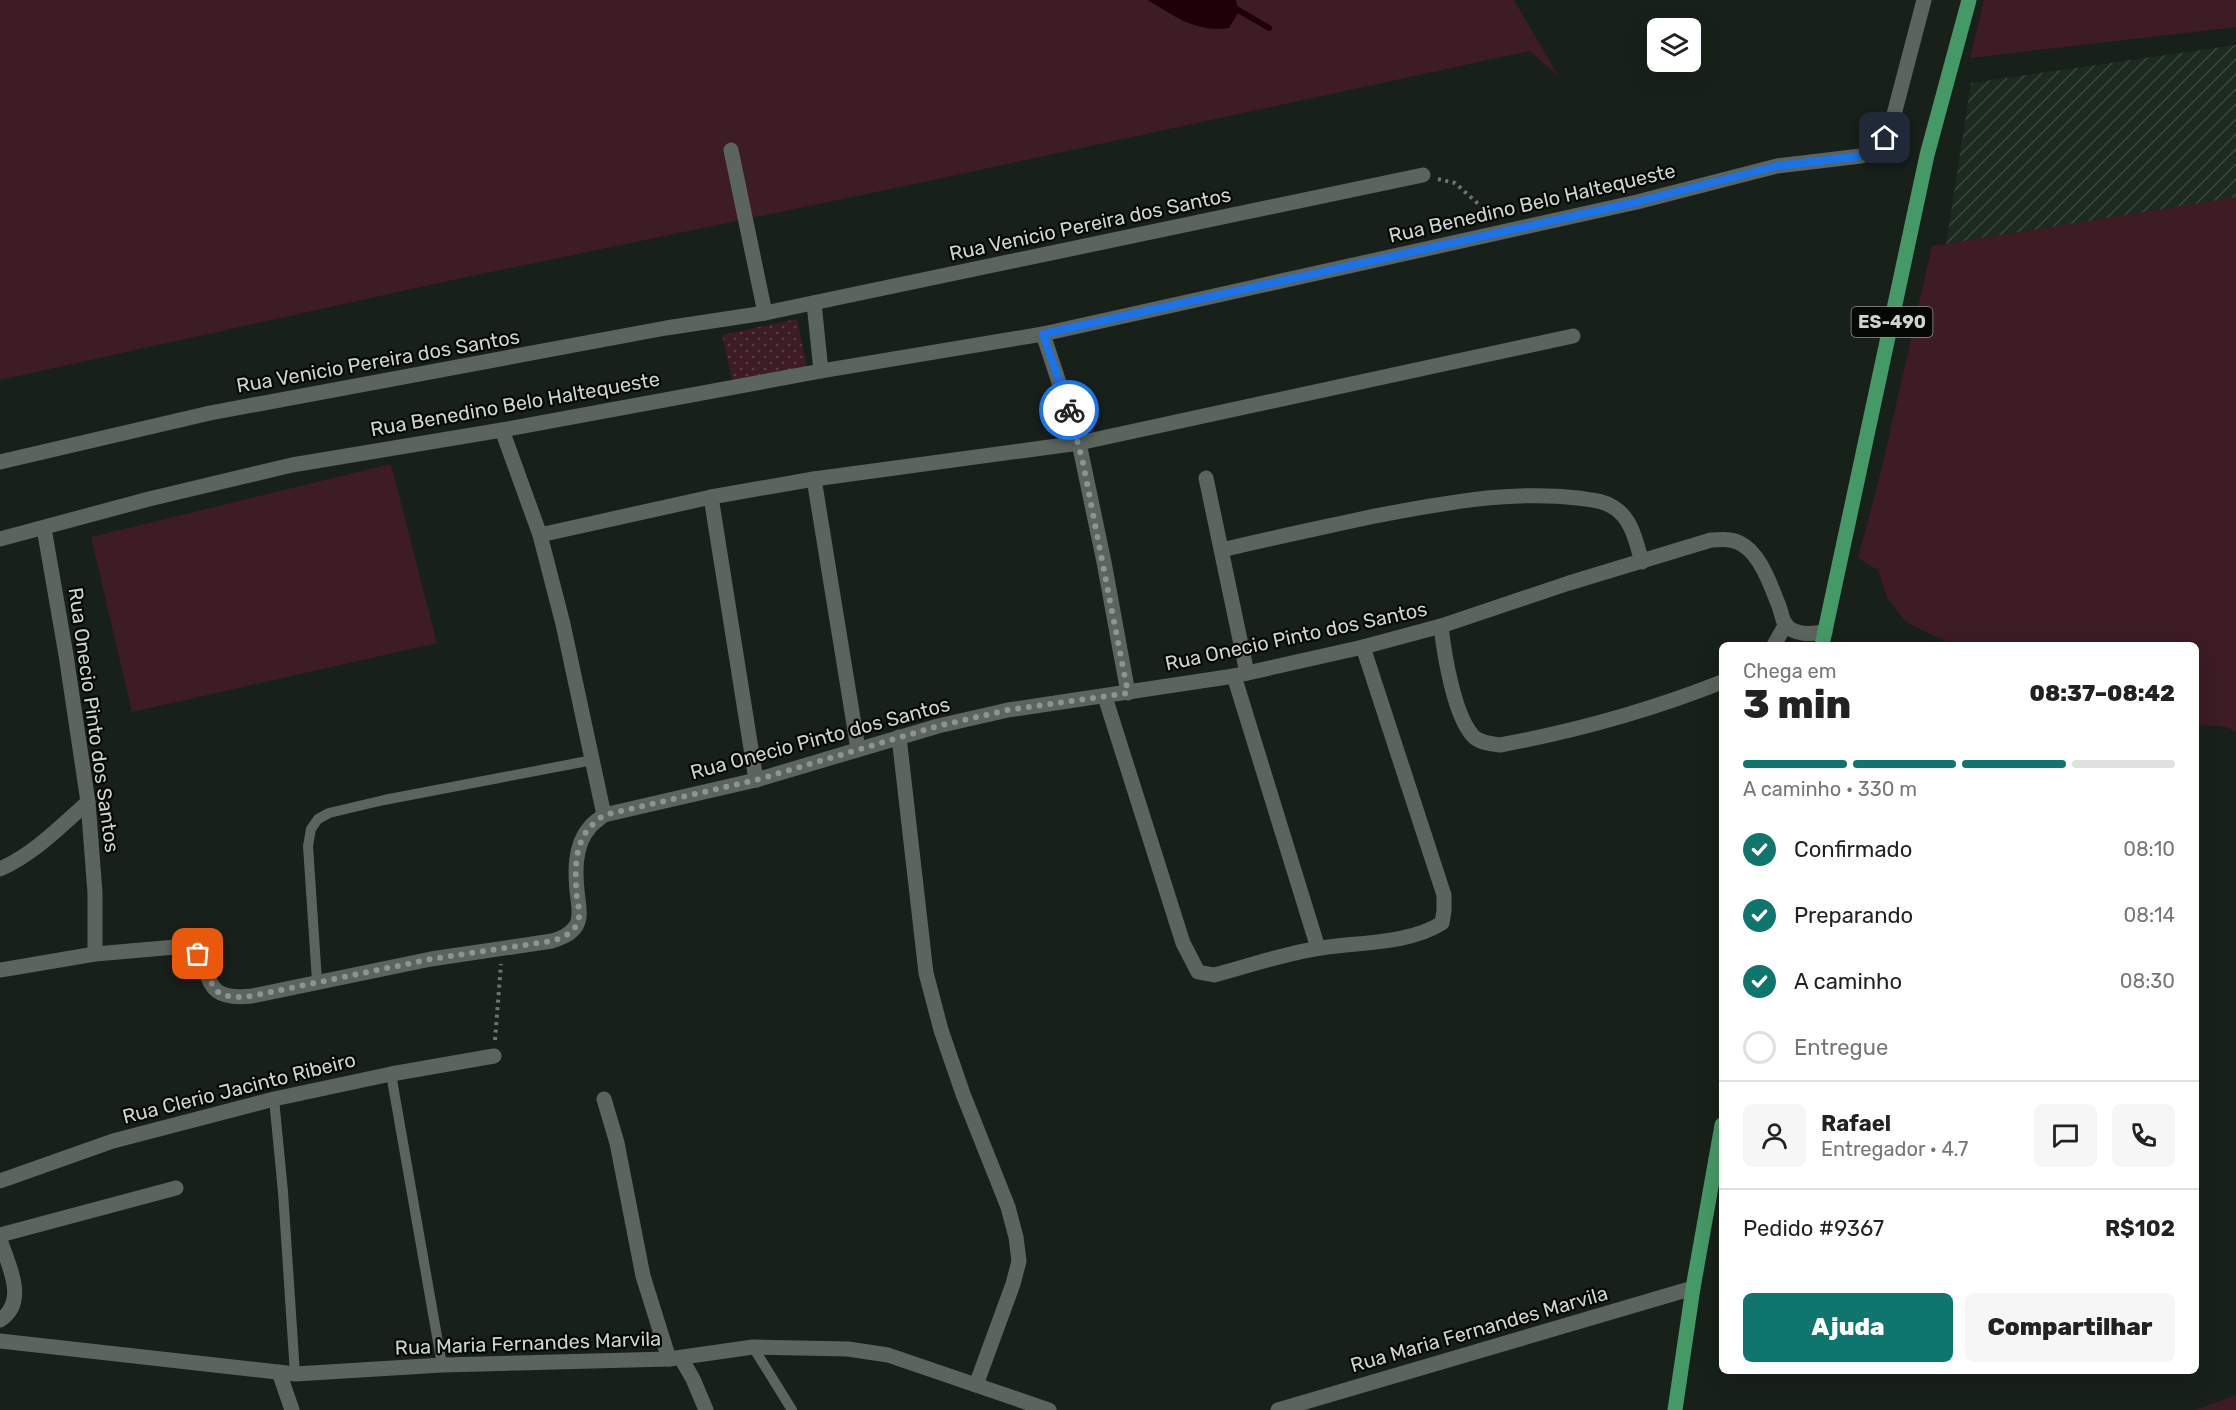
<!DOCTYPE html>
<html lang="pt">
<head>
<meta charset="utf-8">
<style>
	:root { --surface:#fff; --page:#f6f6f6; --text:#222; --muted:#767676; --line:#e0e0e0; --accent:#0f766e }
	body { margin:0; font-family:Rubik,sans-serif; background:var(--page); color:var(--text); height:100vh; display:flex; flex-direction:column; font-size:22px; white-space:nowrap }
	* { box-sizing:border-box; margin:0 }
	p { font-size:20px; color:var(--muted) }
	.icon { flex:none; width:33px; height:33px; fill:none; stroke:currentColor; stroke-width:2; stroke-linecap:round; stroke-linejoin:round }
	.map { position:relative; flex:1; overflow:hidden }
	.sheet { position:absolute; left:1719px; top:642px; width:480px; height:732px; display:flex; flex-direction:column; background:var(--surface); border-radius:9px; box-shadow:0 6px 24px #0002 }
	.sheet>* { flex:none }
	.fabs { position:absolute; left:1647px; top:18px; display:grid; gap:12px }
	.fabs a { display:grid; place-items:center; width:54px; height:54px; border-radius:9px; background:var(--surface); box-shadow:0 6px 24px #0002; font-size:30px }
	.pin { position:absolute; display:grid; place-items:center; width:51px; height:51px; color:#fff; margin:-26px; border-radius:12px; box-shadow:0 3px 9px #0006 }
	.courier { position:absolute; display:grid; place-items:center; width:60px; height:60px; margin:-30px; border:4px solid #1a73e8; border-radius:50%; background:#fff; color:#222; box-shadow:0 2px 8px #0007 }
	.headline em { font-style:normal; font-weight:800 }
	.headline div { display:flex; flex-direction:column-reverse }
	.headline { display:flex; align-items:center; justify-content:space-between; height:102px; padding:0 24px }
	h1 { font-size:39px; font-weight:800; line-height:45px }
	.bar { display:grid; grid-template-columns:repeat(4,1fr); gap:9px 6px; align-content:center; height:72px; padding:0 24px }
	.bar i { height:8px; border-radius:4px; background:var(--line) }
	.bar .on { background:var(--accent) }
	.bar p { grid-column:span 4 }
	.line { display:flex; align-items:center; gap:15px; padding:0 24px; border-top:2px solid var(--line) }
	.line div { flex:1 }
	.round { display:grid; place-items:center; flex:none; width:63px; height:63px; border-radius:9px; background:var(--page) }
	ol { padding:0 24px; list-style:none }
	li { display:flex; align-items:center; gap:18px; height:66px }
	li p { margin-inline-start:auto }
	li .icon { padding:6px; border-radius:50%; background:var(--accent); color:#fff; stroke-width:4 }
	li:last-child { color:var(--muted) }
	li i { width:33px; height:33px; border:3px solid var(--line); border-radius:50% }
	.cta { display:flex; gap:12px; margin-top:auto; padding:12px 24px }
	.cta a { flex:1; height:69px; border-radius:9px; background:var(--accent); color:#fff; font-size:24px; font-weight:800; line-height:69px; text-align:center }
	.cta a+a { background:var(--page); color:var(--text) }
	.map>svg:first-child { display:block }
</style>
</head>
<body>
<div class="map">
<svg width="2236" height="1410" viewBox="0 0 2236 1410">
	<defs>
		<pattern id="industrial-furrows" width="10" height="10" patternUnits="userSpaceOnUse" patternTransform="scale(1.5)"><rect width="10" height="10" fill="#1c2a20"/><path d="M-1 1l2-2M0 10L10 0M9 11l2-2" fill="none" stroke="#3c483f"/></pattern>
		<pattern id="park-dots" width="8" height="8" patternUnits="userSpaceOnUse" patternTransform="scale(1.5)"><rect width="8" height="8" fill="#3d1c24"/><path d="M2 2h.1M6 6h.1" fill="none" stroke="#583c43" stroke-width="1.8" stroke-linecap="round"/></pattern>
	</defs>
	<rect width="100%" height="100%" fill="#18201a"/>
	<!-- industrial -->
	<polygon fill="url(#industrial-furrows)" points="2236,45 2236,206 1946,245 1971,83"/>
	<!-- green -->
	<g fill="#3d1c24">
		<polygon points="0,0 1148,0 1184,22 1238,13 1236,0 1514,0 1559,77 1530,51 919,183 443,282 0,380"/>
		<polygon points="1984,0 2236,0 2236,27 1970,58"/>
		<polygon points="2236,197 2236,732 2227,727 2196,725 2196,645 1953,645 1906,622 1887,598 1878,570 1858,558 1881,471 1932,246"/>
		<polygon points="391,464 437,643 132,712 91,537"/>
		<polygon points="2236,1395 2236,1410 2195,1410"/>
	</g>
	<!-- park -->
	<polygon fill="url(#park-dots)" points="797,319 807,368 733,382 722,335"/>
	<!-- water -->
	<path fill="#1f0006" d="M1148 0H1236L1238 13 1229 28C1197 33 1174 16 1148 0Z"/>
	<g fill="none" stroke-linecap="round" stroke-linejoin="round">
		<!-- stream -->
		<polyline stroke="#1f0006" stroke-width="6" points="1221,0 1269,28"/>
		<!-- path -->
		<g stroke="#6f7671" stroke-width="4" stroke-dasharray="3 4.5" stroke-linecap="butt">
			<polyline points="1438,179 1455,183 1484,209 1490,218"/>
			<polyline points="495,1040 501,964"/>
		</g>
		<!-- service -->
		<g stroke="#5b645d" stroke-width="10">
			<polyline points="317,981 308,846 311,829 318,819 329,813 384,800 593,760"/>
			<polyline points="391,1074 442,1365"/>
			<polyline points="274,1099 283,1192 295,1374"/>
			<polyline points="753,1347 792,1410"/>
		</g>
		<!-- minor -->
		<g stroke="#5b645d" stroke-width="15">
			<polyline points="731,150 765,313"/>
			<polyline points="814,303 821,371"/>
			<polyline points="1043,334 1079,443 1104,562 1128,693"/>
			<polyline points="502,430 540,535 563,624 604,815"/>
			<polyline points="0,462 210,413 666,328 765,313 1423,175"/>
			<polyline points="1206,478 1247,673"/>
			<polyline points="814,479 858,749"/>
			<polyline points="711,497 756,780"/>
			<polyline points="44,528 66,655 88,802 95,893 95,954"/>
			<polyline points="540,535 711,497 814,479 1079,443 1573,336"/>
			<polyline points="0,539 149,499 292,465 502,430 821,371 1043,334 1637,202 1777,166 1861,156 1875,150 1885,138 1892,122 1924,0"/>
			<path d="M1222 550C1271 538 1320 528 1370 517 1437 504 1509 490 1578 498 1590 500 1603 500 1613 507 1632 518 1636 542 1642 562"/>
			<path d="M1441 626C1444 653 1454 717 1474 737 1481 743 1491 744 1500 745 1576 731 1651 710 1722 682"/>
			<polyline points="1774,645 1786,624"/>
			<polyline points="1234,676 1318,948"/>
			<path d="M1105 697 1183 943 1198 972 1214 975C1249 966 1285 953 1321 948 1359 942 1409 944 1442 923L1444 911V895L1363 647"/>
			<polyline points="899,737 926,973 941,1030 963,1094 1008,1207 1016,1237 1019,1261 1013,1284 976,1385"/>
			<path d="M0 869C34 854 61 826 88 802"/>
			<path d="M0 970 95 954 176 947C226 955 186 1003 252 996L431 959 552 941C561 938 570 935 576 926 581 918 579 908 578 899 575 876 573 846 590 827 593 823 599 819 604 815L756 780 938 726 1008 710 1234 676 1363 647 1441 626 1569 583 1711 540C1717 540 1724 539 1730 540 1758 544 1770 584 1779 606 1781 611 1782 619 1785 624 1795 636 1811 634 1825 632"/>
			<polyline points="604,1099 617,1143 643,1276 669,1359"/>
			<polyline points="0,1181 113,1141 274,1099 391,1074 494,1056"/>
			<polyline points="0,1235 176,1188"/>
			<path d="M0 1240C9 1266 28 1302 0 1320"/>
			<polyline points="0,1341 295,1374 442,1365 669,1359 753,1347 848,1349 888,1355 1049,1410"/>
			<polyline points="681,1358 693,1379 706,1410"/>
			<polyline points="279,1372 292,1410"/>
			<polyline points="1278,1410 1693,1288"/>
		</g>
		<!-- primary -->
		<g stroke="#459966" stroke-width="15">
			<polyline points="1822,645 1927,155 1969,0"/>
			<polyline points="1675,1410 1693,1288 1722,1125"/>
		</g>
	</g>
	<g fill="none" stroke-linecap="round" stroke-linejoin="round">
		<!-- done -->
		<path stroke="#8e9590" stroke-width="6" stroke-dasharray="0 10.8" d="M198 954C216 985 207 1001 252 996L431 959 552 941C561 938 570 935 576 926 581 918 579 908 577 899 575 876 573 846 590 827 594 823 599 819 604 815L756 780 938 726 1008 710 1128 693 1083 463 1069 410"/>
		<!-- route -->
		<polyline stroke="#1a73e8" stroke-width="8" points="1069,410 1043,334 1637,202 1777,166 1861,156 1875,150 1885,138"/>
	</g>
	<g text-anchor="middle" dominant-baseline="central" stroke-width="4.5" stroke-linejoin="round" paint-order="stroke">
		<!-- shield labels -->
		<rect fill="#060806" stroke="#929793" stroke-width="1.5" x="1851.5" y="307" width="81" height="30" rx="4.5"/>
		<g font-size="18" font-weight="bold" fill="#ced4d0">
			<text x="1892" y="322">ES-490</text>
		</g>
		<!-- street labels -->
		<g font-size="20" fill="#ced4d0" stroke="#060806">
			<text transform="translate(1532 203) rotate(-13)">Rua Benedino Belo Haltequeste</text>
			<text transform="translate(1090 224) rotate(-12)">Rua Venicio Pereira dos Santos</text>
			<text transform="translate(378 361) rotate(-10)">Rua Venicio Pereira dos Santos</text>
			<text transform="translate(515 404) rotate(-10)">Rua Benedino Belo Haltequeste</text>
			<text transform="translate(1296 636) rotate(-12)">Rua Onecio Pinto dos Santos</text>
			<text transform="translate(94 720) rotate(82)">Rua Onecio Pinto dos Santos</text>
			<text transform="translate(820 738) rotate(-15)">Rua Onecio Pinto dos Santos</text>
			<text transform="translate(239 1088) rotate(-14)">Rua Clerio Jacinto Ribeiro</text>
			<text transform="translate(1479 1329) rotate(-16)">Rua Maria Fernandes Marvila</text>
			<text transform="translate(528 1343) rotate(-2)">Rua Maria Fernandes Marvila</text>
		</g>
	</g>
</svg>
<div class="fabs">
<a><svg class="icon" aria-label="layers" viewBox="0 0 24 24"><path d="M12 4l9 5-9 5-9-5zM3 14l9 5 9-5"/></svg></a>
</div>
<div class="pin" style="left:198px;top:954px;background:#ea580c"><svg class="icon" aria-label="bag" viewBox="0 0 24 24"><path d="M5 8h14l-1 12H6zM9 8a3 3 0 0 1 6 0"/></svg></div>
<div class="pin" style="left:1885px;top:138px;background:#1f2937"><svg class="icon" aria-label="home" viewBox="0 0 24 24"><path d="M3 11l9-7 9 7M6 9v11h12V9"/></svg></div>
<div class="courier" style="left:1069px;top:410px"><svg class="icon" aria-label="bike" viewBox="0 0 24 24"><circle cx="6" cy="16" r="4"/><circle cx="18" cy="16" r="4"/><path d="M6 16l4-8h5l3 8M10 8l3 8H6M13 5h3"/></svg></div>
<section class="sheet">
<div class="headline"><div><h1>3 min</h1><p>Chega em</p></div><em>08:37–08:42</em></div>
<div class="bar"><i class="on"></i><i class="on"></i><i class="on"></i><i></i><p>A caminho · 330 m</p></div>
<ol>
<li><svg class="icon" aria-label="check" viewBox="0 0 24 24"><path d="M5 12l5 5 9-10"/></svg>Confirmado<p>08:10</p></li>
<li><svg class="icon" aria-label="check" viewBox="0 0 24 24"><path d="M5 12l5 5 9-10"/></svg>Preparando<p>08:14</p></li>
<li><svg class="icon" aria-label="check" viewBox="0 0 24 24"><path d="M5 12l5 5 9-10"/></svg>A caminho<p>08:30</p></li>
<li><i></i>Entregue</li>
</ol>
<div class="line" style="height:108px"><a class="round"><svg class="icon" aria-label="person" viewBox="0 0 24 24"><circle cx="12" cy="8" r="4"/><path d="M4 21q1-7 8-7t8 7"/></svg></a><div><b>Rafael</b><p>Entregador · 4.7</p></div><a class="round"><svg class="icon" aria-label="chat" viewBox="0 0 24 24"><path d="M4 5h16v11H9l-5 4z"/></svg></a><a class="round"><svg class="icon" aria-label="phone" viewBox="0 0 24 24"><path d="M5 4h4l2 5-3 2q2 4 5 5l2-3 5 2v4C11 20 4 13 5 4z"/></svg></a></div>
<div class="line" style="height:78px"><div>Pedido #9367</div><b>R$102</b></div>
<div class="cta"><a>Ajuda</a><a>Compartilhar</a></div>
</section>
</div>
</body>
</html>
